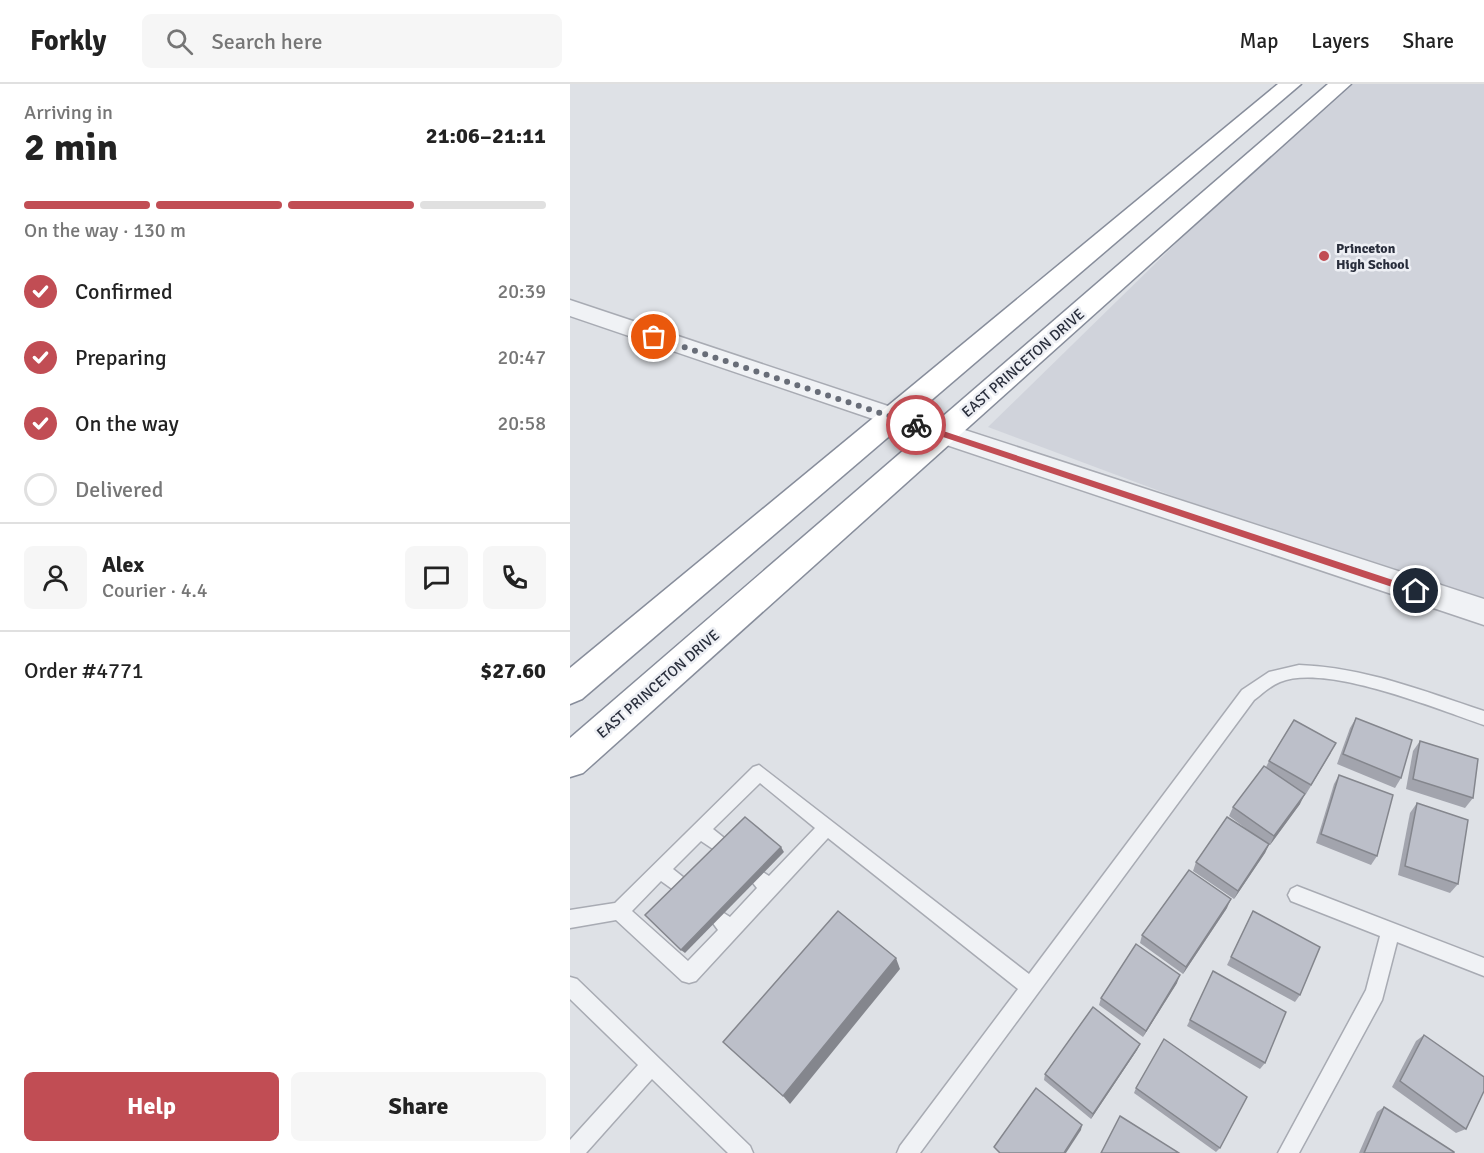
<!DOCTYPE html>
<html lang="en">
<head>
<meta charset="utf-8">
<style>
	:root { --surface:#fff; --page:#f6f6f6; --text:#222; --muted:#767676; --line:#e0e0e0; --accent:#c14d54 }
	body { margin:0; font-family:Signika,sans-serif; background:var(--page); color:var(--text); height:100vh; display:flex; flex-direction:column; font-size:22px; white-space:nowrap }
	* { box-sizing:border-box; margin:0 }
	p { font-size:20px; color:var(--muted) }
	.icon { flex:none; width:33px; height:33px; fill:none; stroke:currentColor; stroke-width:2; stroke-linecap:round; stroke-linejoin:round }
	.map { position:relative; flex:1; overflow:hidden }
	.sheet { display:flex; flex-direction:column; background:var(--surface); width:570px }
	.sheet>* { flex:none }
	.pin { position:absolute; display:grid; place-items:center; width:51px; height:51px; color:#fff; margin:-26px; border:3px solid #fff; border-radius:50%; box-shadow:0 2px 6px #0007 }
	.courier { position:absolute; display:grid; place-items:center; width:60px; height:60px; margin:-30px; border:4px solid #c14d54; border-radius:50%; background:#fff; color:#222; box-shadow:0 2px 8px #0007 }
	.headline em { font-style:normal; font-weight:800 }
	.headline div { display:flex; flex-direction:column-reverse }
	.headline { display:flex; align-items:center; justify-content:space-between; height:102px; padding:0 24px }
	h1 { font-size:39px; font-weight:800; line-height:45px }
	.bar { display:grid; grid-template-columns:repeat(4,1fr); gap:9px 6px; align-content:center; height:72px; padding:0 24px }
	.bar i { height:8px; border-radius:4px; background:var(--line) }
	.bar .on { background:var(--accent) }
	.bar p { grid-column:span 4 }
	.line { display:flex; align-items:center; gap:15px; padding:0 24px; border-top:2px solid var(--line) }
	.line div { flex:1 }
	.round { display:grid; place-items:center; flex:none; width:63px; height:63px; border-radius:9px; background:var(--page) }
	ol { padding:0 24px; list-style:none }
	li { display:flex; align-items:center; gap:18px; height:66px }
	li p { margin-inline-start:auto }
	li .icon { padding:6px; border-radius:50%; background:var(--accent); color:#fff; stroke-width:4 }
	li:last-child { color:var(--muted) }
	li i { width:33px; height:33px; border:3px solid var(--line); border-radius:50% }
	.primary-button { display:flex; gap:12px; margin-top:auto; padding:12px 24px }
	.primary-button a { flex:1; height:69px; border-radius:9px; background:var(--accent); color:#fff; font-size:24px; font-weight:800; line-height:69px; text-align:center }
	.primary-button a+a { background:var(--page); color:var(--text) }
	header { display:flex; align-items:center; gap:36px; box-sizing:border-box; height:84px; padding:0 30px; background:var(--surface); border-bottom:2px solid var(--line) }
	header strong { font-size:28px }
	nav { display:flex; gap:33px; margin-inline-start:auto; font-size:21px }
	.search { width:420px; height:54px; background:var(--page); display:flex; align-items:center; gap:15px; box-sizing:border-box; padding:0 21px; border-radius:9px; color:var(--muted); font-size:22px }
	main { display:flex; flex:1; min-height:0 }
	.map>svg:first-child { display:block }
</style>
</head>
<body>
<header>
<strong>Forkly</strong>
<div class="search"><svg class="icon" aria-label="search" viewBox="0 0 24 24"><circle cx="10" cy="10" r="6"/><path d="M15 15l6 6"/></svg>Search here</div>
<nav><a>Map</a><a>Layers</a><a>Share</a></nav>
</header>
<main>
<section class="sheet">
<div class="headline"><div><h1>2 min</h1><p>Arriving in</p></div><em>21:06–21:11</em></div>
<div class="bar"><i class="on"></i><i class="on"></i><i class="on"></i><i></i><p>On the way · 130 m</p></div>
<ol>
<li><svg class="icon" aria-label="check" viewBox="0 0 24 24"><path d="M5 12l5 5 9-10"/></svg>Confirmed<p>20:39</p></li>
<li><svg class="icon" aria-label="check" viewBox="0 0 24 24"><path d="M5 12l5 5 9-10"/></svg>Preparing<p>20:47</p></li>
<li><svg class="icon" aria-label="check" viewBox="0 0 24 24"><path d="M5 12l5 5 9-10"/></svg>On the way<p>20:58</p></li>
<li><i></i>Delivered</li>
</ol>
<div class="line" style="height:108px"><a class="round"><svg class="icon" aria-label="person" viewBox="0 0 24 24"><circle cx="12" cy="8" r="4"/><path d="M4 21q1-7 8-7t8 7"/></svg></a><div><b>Alex</b><p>Courier · 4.4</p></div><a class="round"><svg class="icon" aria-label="chat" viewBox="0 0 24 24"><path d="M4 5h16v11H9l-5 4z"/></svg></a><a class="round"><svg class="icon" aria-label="phone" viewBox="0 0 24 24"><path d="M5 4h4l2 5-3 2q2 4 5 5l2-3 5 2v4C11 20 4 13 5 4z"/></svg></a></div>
<div class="line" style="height:78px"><div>Order #4771</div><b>$27.60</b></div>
<div class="primary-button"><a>Help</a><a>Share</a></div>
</section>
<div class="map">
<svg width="914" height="1069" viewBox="0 0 914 1069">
	<rect width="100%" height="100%" fill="#dee1e6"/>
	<!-- built -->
	<polygon fill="#d0d3db" points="769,0 914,0 914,528 418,343"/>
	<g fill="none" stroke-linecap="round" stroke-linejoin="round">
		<!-- service casing -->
		<g stroke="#a8abb3" stroke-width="3">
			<g id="service">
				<path d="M729 581C793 583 853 607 914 627V641C867 625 756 579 710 598 700 602 692 610 684 616L350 1069H327L330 1062 448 905 258 754 126 897 119 899 112 897 46 836 0 844V826L45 819 183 683 189 681 459 890 672 606 699 588ZM190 699 245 744 199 792 188 785 182 788 179 794 187 804 160 833 149 826 143 829 140 835 148 846 118 877 62 827 91 797 112 812 118 809 121 803 118 797 103 785 131 757 152 771 158 769 161 763 158 757 143 745Z"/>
				<polygon points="727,802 914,874 914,892 827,858 812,916 729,1069 708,1069 796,906 810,852 721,817 718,811 721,805"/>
				<polygon points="0,893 7,895 180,1062 183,1069 158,1069 82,995 16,1069 0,1069 0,1056 68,981 0,915"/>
			</g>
		</g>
		<!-- minor casing -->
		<g stroke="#a8abb3" stroke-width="3">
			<polygon id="minor" points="0,216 333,327 337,333 333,339 324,342 315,339 0,232"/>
		</g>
		<!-- tertiary casing -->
		<g stroke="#a8abb3" stroke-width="3">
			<polygon id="tertiary" points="324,323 914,515 914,541 314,340 310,333 314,326"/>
		</g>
		<!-- trunk casing -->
		<g stroke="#878d9b" stroke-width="3">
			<g id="trunk">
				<polygon points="708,0 731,0 12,615 0,620 0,584"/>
				<polygon points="758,0 781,0 13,689 0,693 0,654"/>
			</g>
		</g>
		<!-- service -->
		<use href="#service" fill="#f0f2f5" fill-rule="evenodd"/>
		<!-- minor -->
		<use href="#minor" fill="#f0f2f5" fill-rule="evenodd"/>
		<!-- tertiary -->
		<use href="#tertiary" fill="#f0f2f5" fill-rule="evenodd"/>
		<!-- trunk -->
		<use href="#trunk" fill="#fff" fill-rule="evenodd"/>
	</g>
	<!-- wall -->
	<g fill="#a2a4ad">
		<polygon points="786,634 831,694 825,704 767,680 780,644"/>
		<polygon points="850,657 903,714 895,724 836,705 843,667"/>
		<polygon points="761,669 736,710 731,708 730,720 700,761 699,761 695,769 664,815 623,787 626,778 682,749 659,732 663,723 696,683 699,677"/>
		<polygon points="769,691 807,772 801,781 746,759 764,700"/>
		<polygon points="847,719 888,800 880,809 828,791 840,729"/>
		<polygon points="657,824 613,890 570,859 572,851"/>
		<polygon points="683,827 730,911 725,918 657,881"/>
		<polygon points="643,887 695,979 690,985 617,942"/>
		<polygon points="607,899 573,953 529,921 531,914"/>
		<polygon points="854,951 896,1045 886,1049 822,1003 846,957"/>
		<polygon points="570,960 567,966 521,1035 474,996 475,990"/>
		<polygon points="566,1004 650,1064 646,1068 564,1009"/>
		<polygon points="814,1023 884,1069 789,1069 807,1028"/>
	</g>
	<!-- shaded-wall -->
	<g fill="#84868d">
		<polygon points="735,710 730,720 700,761 704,752"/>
		<polygon points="699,760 695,769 664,815 668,807"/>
		<polygon points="211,763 214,768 115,869 111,866"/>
		<polygon points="661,815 657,824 613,890 616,883"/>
		<polygon points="326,874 330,885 220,1020 213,1012"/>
		<polygon points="610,891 607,899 573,953 576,947"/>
		<polygon points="570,960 567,966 521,1035 523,1030"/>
		<polygon points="512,1041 511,1046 496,1069 494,1069"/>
	</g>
	<!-- building -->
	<g fill="#bcbfc9" stroke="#84868d" stroke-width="1.5">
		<polygon points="786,634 842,656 831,694 773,670"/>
		<polygon points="724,636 766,659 741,701 699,677"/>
		<polygon points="850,657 908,675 903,714 843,695"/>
		<polygon points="694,682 735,710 704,752 663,723"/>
		<polygon points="769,691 823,711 807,772 751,750"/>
		<polygon points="847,719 898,736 888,800 835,782"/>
		<polygon points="175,733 211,763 111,866 75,831"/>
		<polygon points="657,733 699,760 668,807 626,778"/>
		<polygon points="619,786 661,815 616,883 572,851"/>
		<polygon points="268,827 326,874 213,1012 153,958"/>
		<polygon points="683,827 750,863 730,911 661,873"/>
		<polygon points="566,860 610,891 576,947 531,914"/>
		<polygon points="643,887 716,928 695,979 620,936"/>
		<polygon points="523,923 570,960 523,1030 475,990"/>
		<polygon points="854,951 914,993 914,1007 896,1045 830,997"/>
		<polygon points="594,955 677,1013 650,1064 566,1004"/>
		<polygon points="466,1004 512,1041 494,1069 430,1069 424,1063"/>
		<polygon points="814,1023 884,1068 884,1069 794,1069"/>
		<polygon points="550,1032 609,1069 531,1069"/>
	</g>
	<!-- route -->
	<polygon fill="#c14d54" points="346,338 850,505 851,507 846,511 343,343 343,339"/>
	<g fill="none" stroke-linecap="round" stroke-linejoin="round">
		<!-- done -->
		<polyline stroke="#686d78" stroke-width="6" stroke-dasharray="0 10.8" points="84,253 346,341"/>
	</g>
	<!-- markers -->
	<circle fill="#c14d54" stroke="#edeff4" stroke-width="2" cx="754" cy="172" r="6"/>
	<g text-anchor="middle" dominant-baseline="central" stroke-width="5" stroke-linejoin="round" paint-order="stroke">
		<!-- far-poi labels -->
		<g font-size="14" font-weight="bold" fill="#292e3c" stroke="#edeff4" text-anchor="start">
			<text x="766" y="164">Princeton<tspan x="766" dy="16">High School</tspan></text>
		</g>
		<!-- street labels -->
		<g font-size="15" fill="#292e3c" stroke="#edeff4">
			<text transform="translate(453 279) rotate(-41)">EAST PRINCETON DRIVE</text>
			<text transform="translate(88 600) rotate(-41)">EAST PRINCETON DRIVE</text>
		</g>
	</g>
</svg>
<div class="pin" style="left:84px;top:253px;background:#ea580c"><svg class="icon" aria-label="bag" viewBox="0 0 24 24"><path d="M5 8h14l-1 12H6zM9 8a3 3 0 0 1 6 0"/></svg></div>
<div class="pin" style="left:846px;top:507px;background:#1f2937"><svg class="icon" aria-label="home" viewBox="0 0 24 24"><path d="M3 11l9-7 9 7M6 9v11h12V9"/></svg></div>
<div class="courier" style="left:346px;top:341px"><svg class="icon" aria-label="bike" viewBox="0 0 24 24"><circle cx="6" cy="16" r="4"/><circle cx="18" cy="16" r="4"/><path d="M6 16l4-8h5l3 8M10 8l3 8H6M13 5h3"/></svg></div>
</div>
</main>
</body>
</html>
